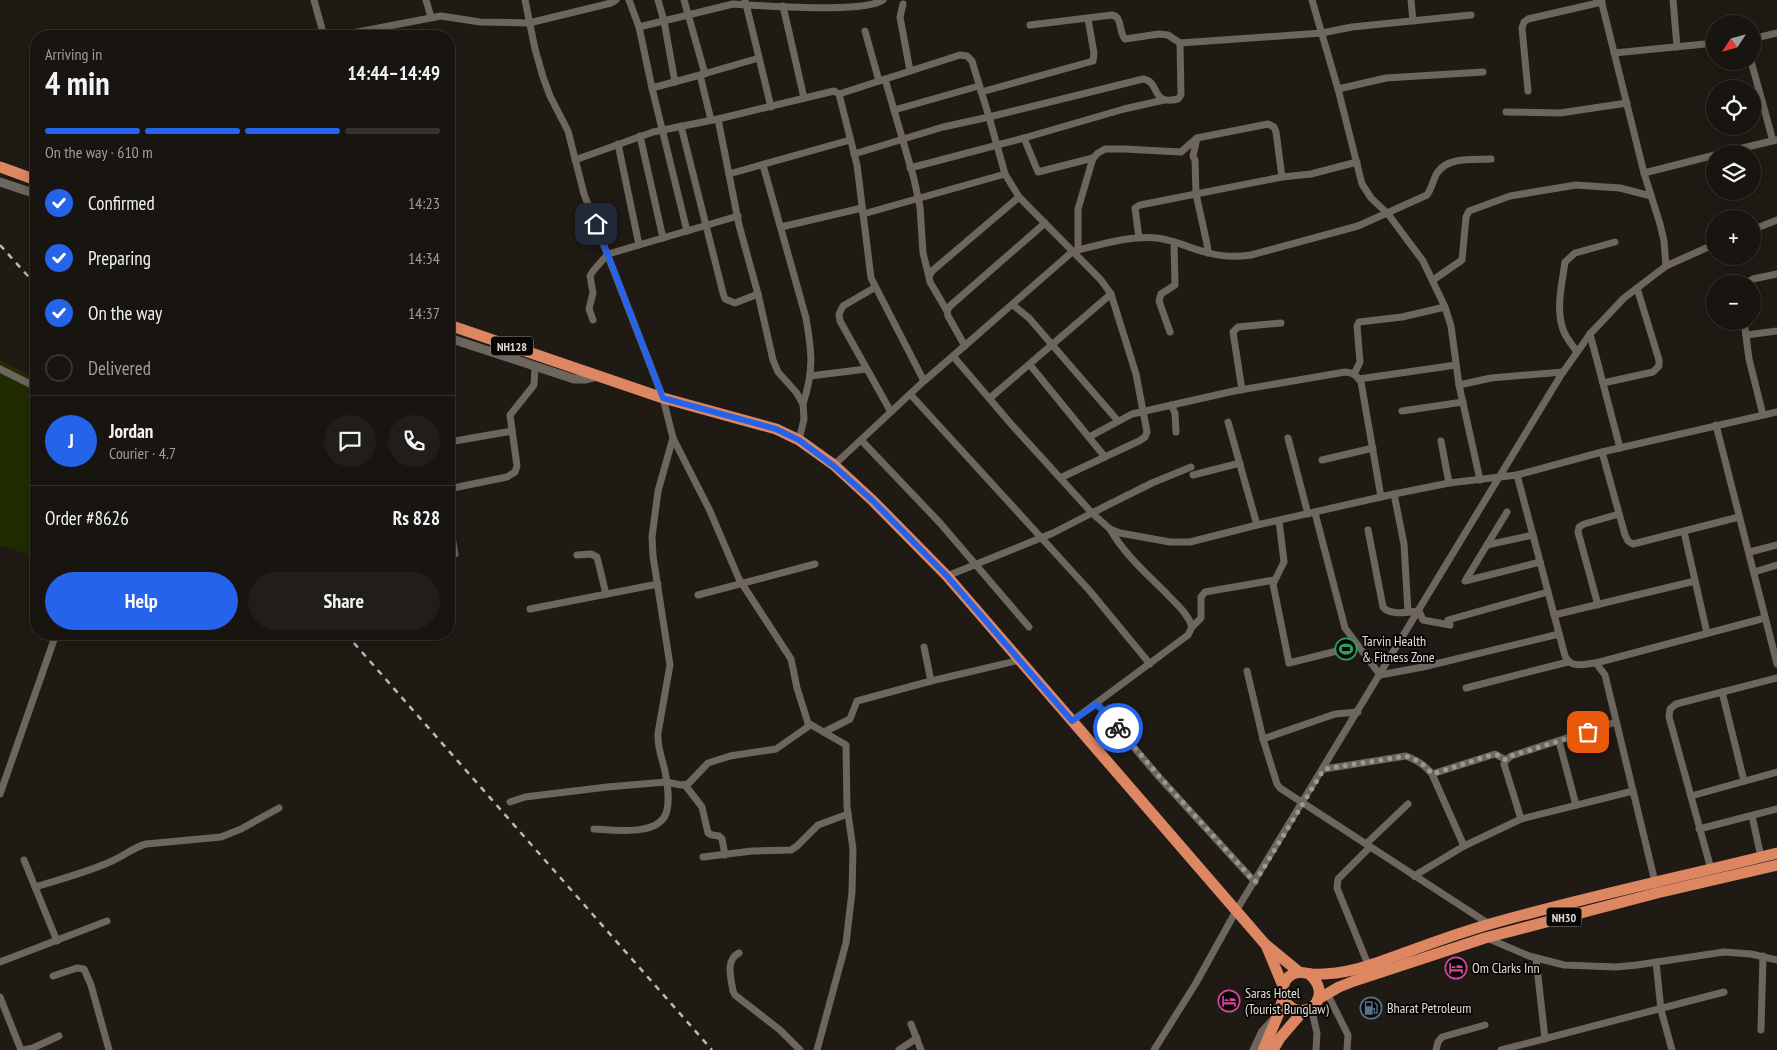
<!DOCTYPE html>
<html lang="en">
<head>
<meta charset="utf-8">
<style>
	:root { --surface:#18140f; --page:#211d18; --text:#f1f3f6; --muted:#9f9e9e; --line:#36332f; --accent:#2563eb }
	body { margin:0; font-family:"PT Sans Narrow",sans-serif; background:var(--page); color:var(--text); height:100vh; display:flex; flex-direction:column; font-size:19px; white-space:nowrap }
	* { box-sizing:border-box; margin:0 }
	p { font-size:16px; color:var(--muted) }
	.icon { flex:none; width:28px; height:28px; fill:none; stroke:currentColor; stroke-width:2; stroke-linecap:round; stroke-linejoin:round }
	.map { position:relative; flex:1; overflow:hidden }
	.details { position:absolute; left:30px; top:30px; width:425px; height:610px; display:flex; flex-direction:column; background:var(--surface); border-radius:20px; box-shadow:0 2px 12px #0003,0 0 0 1px var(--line) }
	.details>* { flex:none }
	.needle { width:32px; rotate:234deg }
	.controls { position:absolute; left:1706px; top:15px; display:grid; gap:10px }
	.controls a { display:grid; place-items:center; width:55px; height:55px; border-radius:50%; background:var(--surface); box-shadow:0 2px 12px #0003,0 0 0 1px var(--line); font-size:25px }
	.pin { position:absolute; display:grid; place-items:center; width:42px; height:42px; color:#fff; margin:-21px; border-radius:10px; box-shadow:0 2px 8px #0006 }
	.courier { position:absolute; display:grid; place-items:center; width:50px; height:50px; margin:-25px; border:4px solid #2563eb; border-radius:50%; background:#fff; color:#222; box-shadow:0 1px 6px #0007 }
	.summary em { font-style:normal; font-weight:700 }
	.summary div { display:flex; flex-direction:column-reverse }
	.summary { display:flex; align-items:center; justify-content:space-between; height:85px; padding:0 15px }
	h1 { font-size:32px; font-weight:700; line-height:38px }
	.bar { display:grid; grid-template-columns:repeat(4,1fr); gap:8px 5px; align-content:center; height:60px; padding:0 15px }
	.bar i { height:6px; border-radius:4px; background:var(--line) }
	.bar .active { background:var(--accent) }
	.bar p { grid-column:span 4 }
	.line { display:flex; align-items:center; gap:12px; padding:0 15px; border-top:1px solid var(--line) }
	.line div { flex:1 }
	.round { display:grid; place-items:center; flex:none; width:52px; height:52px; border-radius:26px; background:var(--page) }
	ol { padding:0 15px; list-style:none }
	li { display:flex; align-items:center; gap:15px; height:55px }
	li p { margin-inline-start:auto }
	li .icon { padding:5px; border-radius:50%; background:var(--accent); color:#fff; stroke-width:4 }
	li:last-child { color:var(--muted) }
	li i { width:28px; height:28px; border:2px solid var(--line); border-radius:50% }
	.action { display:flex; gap:10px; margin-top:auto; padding:10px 15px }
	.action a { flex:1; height:58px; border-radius:30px; background:var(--accent); color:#fff; font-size:20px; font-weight:700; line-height:58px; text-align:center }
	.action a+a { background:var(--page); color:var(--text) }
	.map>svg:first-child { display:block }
</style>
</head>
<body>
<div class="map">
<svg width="1777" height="1050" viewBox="0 0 1777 1050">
	<rect width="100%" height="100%" fill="#201a14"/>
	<!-- green -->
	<polygon fill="#212b00" points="0,360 36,378 36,557 0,545"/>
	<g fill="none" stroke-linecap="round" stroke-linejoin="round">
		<!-- minor -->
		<g stroke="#6d665f" stroke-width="7">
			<polyline points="314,0 324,36"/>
			<polyline points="426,0 431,17"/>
			<polyline points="629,0 639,27 652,88 700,75"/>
			<polyline points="658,0 664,21 675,82"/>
			<polyline points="684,0 705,74"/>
			<polyline points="745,0 771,107"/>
			<polyline points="1312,0 1338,89 1362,184 1371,198 1388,214 1423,261 1445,307 1451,326 1459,385 1480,480"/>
			<polyline points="1411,0 1413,21"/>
			<polyline points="1601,0 1644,173 1660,224 1664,241 1666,266"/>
			<polyline points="1673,0 1677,47"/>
			<polyline points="903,4 900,17 910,71"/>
			<polyline points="783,6 804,98"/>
			<path d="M1030 25 1112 15C1123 17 1118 31 1125 39L1159 34 1168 35 1180 43 1322 33 1352 27 1471 15"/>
			<path d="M639 27 733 4 746 5C774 6 863 13 883 0"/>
			<polyline points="865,31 879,81"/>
			<polyline points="337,36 441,16 480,22 529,23 611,3 616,0"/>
			<polyline points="1752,39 1777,33"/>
			<polyline points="1614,53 1715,43"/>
			<polyline points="1751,61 1773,141"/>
			<polyline points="885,79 914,179 920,207 923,253 929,277"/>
			<polyline points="652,88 687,231"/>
			<polyline points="1338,89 1386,78 1483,72"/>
			<polyline points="1528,91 1522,28 1524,22 1528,19 1602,2"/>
			<polyline points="981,92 1093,61 1094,53 1088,19"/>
			<path d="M839 94 960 55 967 56 972 61 989 117 1143 79C1161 82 1150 106 1178 99L1181 95 1180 43"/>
			<polyline points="894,110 979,86"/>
			<polyline points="1506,112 1560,113 1627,103"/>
			<polyline points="718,119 834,91 839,94 857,165 871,278 924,381"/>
			<polyline points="711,120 700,75 759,58"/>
			<polyline points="681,126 723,293 725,299 735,303 758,294"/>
			<polyline points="640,136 663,238"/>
			<polyline points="1024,138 1038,172 1093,158"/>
			<polyline points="1197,138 1193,156 1195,160 1196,194 1207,244 1208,253"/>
			<polyline points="618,144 639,245"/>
			<polyline points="854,154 943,127 989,117 1005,174 1019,197 1101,280 1111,294 1136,374 1147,432 1145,437 1139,441 1060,478"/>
			<polyline points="1718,154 1776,140"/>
			<polyline points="575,160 653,132 718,119 739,225 758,294 773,360 778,372 796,392 803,404 804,419 799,440"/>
			<path d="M763 165 806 318C812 353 814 370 803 404"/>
			<polyline points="910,168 1024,138 1124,109 1164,100"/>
			<polyline points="1644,173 1715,155"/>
			<polyline points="729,174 850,140"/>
			<polyline points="863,214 1005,174"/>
			<polyline points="781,227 862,208"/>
			<polyline points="1752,230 1777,220"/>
			<polyline points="1139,238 1135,208 1140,205 1282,177 1311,174 1357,162"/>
			<polyline points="1078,250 1078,209 1093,158 1098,153 1105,149 1124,149 1181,152 1197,138 1268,124 1274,127 1276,132 1282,177"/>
			<polyline points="1433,280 1462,260 1466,217 1469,211 1510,196 1576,185 1620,188 1651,196"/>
			<polyline points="1745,284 1753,279 1777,274"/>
			<polyline points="874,288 843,306 839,314 840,321 891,412"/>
			<polyline points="1013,305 1029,318 1118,421"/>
			<polyline points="947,311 930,282 929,277 932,271 1019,197"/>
			<polyline points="593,320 589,309 593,293 590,276 593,271 608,254 738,216"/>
			<polyline points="1744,321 1749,359 1763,415"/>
			<polyline points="1170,332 1159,301 1161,294 1175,285 1174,242"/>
			<polyline points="1590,334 1620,448"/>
			<polyline points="1746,335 1777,331"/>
			<polyline points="965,346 948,316 947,311 950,306 1045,223"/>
			<path d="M1577 352C1573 346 1567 339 1564 332 1555 311 1562 284 1565 262L1575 253 1615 242"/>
			<path d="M953 356 1072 252 1078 250C1103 244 1131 235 1157 238 1175 240 1191 249 1209 253 1223 257 1237 257 1251 255L1358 226 1427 195C1432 188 1433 180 1437 173 1448 156 1474 160 1491 159"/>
			<polyline points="1030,365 1105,457"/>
			<polyline points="0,369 36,387"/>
			<polyline points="1354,374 1360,362 1357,326 1359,322 1402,317 1445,307"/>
			<polyline points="810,376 866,369"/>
			<polyline points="1359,379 1456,365"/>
			<polyline points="1603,383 1653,372 1659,366 1659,360 1637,288"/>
			<polyline points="1459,385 1491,378 1563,372"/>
			<polyline points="1242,390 1233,332 1238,327 1281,323"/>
			<polyline points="910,394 1089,590 1150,664"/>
			<polyline points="990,398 1111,294"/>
			<polyline points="1171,405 1175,413 1176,432"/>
			<polyline points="1402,411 1463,402"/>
			<polyline points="1228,422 1257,525"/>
			<polyline points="1716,425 1777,664"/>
			<path d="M1089 437 1132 414 1234 391 1345 372C1354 373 1356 375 1361 382L1381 497"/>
			<polyline points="1288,438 1308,514"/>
			<polyline points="861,440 940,523 1029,627"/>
			<polyline points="1441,441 1449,483"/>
			<polyline points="449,442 512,431"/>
			<polyline points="1602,452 1625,535 1628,541 1633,544 1739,517"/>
			<polyline points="1322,460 1373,448"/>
			<polyline points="834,465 924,381 953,356 1011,424 1092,513 1152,483 1191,467"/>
			<polyline points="1193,475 1240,463"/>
			<path d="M1517 475 1565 656C1571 669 1584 664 1596 663L1605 675 1655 882"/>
			<polyline points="449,491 453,488 507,477 515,472 517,466 510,415 534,385 535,367"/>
			<polyline points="1394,494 1404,544 1408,612"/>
			<polyline points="1507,512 1465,581 1540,562"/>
			<polyline points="1315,513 1345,628 1380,675 1423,667 1559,634"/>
			<polyline points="449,519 455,554"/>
			<polyline points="1279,521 1284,562 1273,584 1289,663 1341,650"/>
			<path d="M1368 530 1383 607C1390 616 1409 612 1419 611L1423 620 1450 625"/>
			<polyline points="1684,532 1707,633"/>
			<polyline points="1487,545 1533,535"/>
			<polyline points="1750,552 1777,545"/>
			<polyline points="577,555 591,554 597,557 606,594"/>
			<polyline points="1754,572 1777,565"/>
			<polyline points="947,576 1053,533 1092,513 1110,529 1120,533 1170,542 1190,542 1257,525 1394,494 1449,483 1517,475 1602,452 1777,412"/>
			<polyline points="698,595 815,564"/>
			<polyline points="1598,605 1578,532 1579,527 1584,524 1619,514"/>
			<polyline points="530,609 658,584"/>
			<polyline points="1554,615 1695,581"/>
			<polyline points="1448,620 1548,592"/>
			<polyline points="1192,627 1201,618 1201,597 1205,592 1274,580"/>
			<polyline points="924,647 931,681"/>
			<polyline points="1596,663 1765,618"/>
			<polyline points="1247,671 1263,739 1277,784 1280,788 1489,924"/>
			<polyline points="1466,688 1568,662"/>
			<polyline points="1722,692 1744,781"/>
			<polyline points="1097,704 1159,777 1255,882"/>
			<path d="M1072 721 1188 635 1192 627C1188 613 1175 603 1166 593 1146 573 1124 554 1110 529"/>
			<polyline points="808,723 846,745 847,807 853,849 852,892 846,943 817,1050"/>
			<polyline points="824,732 850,719 857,701 931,681 1020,660"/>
			<polyline points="1263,739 1335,714 1358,712"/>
			<polyline points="1559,741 1576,805"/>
			<path d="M1324 769 1406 756C1417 760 1425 765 1432 774L1464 846"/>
			<polyline points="1432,774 1495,754 1506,760"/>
			<polyline points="685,785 702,807 708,833 712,835 719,836 722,839 725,855"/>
			<polyline points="0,794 56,634"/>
			<polyline points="1691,796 1777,772"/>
			<polyline points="510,802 525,797 607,787 666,782 681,785 688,784 708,763 730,756 776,749 809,726 797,688 791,659 739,579 710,511 673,438 663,398 584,194 568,131 550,96 543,77 535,49 525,0"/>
			<polyline points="1752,816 1761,857"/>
			<polyline points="1521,819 1504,764 1506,760 1511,756 1616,722"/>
			<path d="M594 829C614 830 662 837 667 810 670 797 667 783 665 771 662 758 657 747 658 733L670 665 653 556 652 537 658 491 673 438"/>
			<polyline points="1699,829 1777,809"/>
			<polyline points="1366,844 1408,804"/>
			<polyline points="703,857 752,851 791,850 797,846 818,825 848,814"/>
			<polyline points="24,860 57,941"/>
			<polyline points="1711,869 1669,717 1670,709 1676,704 1777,678"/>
			<polyline points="1414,876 1464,846 1521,819 1633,791"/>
			<path d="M35 887C61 879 88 872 112 861 124 856 134 847 146 844L221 837 241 829 279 808"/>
			<polyline points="1487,938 1529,956 1564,965 1616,967 1637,965 1724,952 1751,954 1777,960"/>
			<path d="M739 953C725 960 731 978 733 991L735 995 780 1030 800 1050"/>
			<polyline points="1536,958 1545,1039"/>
			<polyline points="0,962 107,921"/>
			<polyline points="1656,962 1661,1010 1672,1050"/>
			<polyline points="1369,967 1337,888 1338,879 1370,847"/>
			<polyline points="53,976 77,968 84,969 91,985 109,1050"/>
			<polyline points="1327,993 1348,1035 1347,1050"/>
			<polyline points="0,997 21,1050"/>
			<polyline points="1311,1007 1317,1033 1316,1050"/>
			<polyline points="911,1024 921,1050"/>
			<polyline points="1761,1030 1763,956"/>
			<polyline points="23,1050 33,1048 59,1036"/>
			<polyline points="899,1050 917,1038"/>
			<polyline points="1154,1050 1196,983 1236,911 1561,375 1590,334 1624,298 1666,266 1715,244"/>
			<polyline points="1253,1050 1262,1031 1273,1019"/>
			<polyline points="1436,1050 1438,1042 1442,1037 1485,1025"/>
			<polyline points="1501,1050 1724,992"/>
		</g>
		<!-- tertiary -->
		<g stroke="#6d665f" stroke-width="9">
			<polyline points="0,182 36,194"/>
			<polyline points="449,338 574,379 586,379 598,376"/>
		</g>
		<!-- trunk -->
		<g stroke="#dc8662" stroke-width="11">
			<polyline points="0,167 36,180"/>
			<polyline points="449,325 663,398 776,429 799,440 834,465 872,500 947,576 1265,944 1299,972"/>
			<polyline points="1266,945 1283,986"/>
			<path d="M1309 974C1332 993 1312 1019 1292 1008 1279 1000 1280 980 1293 974 1299 971 1305 973 1312 974 1346 976 1376 963 1407 952 1434 942 1462 932 1490 924 1585 897 1681 877 1777 853"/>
			<polyline points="1318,999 1339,987 1354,981 1485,938 1657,893 1777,865"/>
			<polyline points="1263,1050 1279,1013 1283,998"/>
			<polyline points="1273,1050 1280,1038 1304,1010"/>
		</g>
		<!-- rail -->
		<g stroke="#bcb8b3" stroke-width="2.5" stroke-dasharray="6 6" stroke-linecap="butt">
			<polyline points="0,245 36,285"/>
			<polyline points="346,634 712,1050"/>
		</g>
	</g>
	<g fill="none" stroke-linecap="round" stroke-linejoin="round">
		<!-- done -->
		<path stroke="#9d9893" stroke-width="5" stroke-dasharray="0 9" d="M1118 728 1159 776 1255 882 1324 769 1406 756C1417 760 1425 764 1432 774L1488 756 1498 755 1506 760 1511 756 1588 732"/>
		<!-- route -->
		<polyline stroke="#2563eb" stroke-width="6" points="596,224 663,398 776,429 799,440 834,466 872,500 947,576 1072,721 1097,704 1118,728"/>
	</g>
	<!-- icons -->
	<defs>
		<g id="stadium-ring" transform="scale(1.125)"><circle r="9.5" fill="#080604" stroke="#2e9e5b" stroke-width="1.5"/><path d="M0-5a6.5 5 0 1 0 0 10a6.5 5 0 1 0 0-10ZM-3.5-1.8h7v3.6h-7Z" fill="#2e9e5b"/></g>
		<g id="hotel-ring" transform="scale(1.125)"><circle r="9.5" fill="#080604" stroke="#d1479c" stroke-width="1.5"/><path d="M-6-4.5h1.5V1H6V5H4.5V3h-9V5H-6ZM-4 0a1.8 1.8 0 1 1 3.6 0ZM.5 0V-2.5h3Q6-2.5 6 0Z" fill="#d1479c"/></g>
		<g id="fuel-ring" transform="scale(1.125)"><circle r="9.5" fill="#080604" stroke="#5c6f8a" stroke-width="1.5"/><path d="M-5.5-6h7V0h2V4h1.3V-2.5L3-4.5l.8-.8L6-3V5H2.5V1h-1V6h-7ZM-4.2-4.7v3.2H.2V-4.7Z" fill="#5c6f8a"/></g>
	</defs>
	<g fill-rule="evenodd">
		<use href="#stadium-ring" x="1346" y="649"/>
		<use href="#hotel-ring" x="1456" y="968"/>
		<use href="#hotel-ring" x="1229" y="1001"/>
		<use href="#fuel-ring" x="1371" y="1008"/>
	</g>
	<g text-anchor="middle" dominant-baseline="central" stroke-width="4" stroke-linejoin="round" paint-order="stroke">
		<!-- shield labels -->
		<g fill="#080604" stroke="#9f9c98" stroke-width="1">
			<rect x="491" y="336.5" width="42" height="19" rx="4"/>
			<rect x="1546.5" y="907.5" width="35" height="19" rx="4"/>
		</g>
		<g font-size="12" font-weight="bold" fill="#e0dcd8">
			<text x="512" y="346">NH128</text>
			<text x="1564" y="917">NH30</text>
		</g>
		<!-- poi labels -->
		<g font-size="14" fill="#e0dcd8" stroke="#080604" text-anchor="start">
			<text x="1362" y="641">Tarvin Health<tspan x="1362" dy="16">&amp; Fitness Zone</tspan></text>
			<text x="1472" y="968">Om Clarks Inn</text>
			<text x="1245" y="993">Saras Hotel<tspan x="1245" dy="16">(Tourist Bunglaw)</tspan></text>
			<text x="1387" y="1008">Bharat Petroleum</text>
		</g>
	</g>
</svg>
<div class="controls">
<a><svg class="needle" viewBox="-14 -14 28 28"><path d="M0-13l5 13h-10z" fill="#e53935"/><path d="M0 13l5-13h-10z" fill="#9f9e9e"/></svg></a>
<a><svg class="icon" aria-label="locate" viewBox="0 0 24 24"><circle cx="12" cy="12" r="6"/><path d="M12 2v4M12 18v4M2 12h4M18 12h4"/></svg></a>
<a><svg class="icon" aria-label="layers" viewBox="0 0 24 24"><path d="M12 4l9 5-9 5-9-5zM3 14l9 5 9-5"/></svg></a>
<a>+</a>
<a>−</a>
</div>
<div class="pin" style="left:1588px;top:732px;background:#ea580c"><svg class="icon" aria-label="bag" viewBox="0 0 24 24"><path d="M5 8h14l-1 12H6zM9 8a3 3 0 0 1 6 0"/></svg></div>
<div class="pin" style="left:596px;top:224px;background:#1f2937"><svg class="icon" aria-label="home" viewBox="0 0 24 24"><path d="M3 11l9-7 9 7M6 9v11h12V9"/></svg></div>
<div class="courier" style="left:1118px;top:728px"><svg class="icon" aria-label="bike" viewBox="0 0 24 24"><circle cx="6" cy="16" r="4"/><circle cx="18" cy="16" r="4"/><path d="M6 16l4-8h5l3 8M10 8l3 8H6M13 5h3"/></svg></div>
<section class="details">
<div class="summary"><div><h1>4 min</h1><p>Arriving in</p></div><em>14:44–14:49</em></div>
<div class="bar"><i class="active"></i><i class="active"></i><i class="active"></i><i></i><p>On the way · 610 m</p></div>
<ol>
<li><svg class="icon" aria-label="check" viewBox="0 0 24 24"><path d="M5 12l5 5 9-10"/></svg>Confirmed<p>14:23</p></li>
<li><svg class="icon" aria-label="check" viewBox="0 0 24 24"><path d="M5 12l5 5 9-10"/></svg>Preparing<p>14:34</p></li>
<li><svg class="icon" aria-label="check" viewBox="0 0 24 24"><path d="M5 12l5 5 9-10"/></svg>On the way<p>14:37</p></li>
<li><i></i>Delivered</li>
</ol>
<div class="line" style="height:90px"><b class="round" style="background:var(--accent);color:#fff">J</b><div><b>Jordan</b><p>Courier · 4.7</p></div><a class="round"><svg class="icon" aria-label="chat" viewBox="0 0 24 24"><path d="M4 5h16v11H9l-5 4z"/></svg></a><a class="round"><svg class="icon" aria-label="phone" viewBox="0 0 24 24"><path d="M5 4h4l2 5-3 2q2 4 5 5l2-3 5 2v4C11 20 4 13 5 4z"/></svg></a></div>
<div class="line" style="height:65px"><div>Order #8626</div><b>Rs 828</b></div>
<div class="action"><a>Help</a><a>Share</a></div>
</section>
</div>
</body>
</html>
